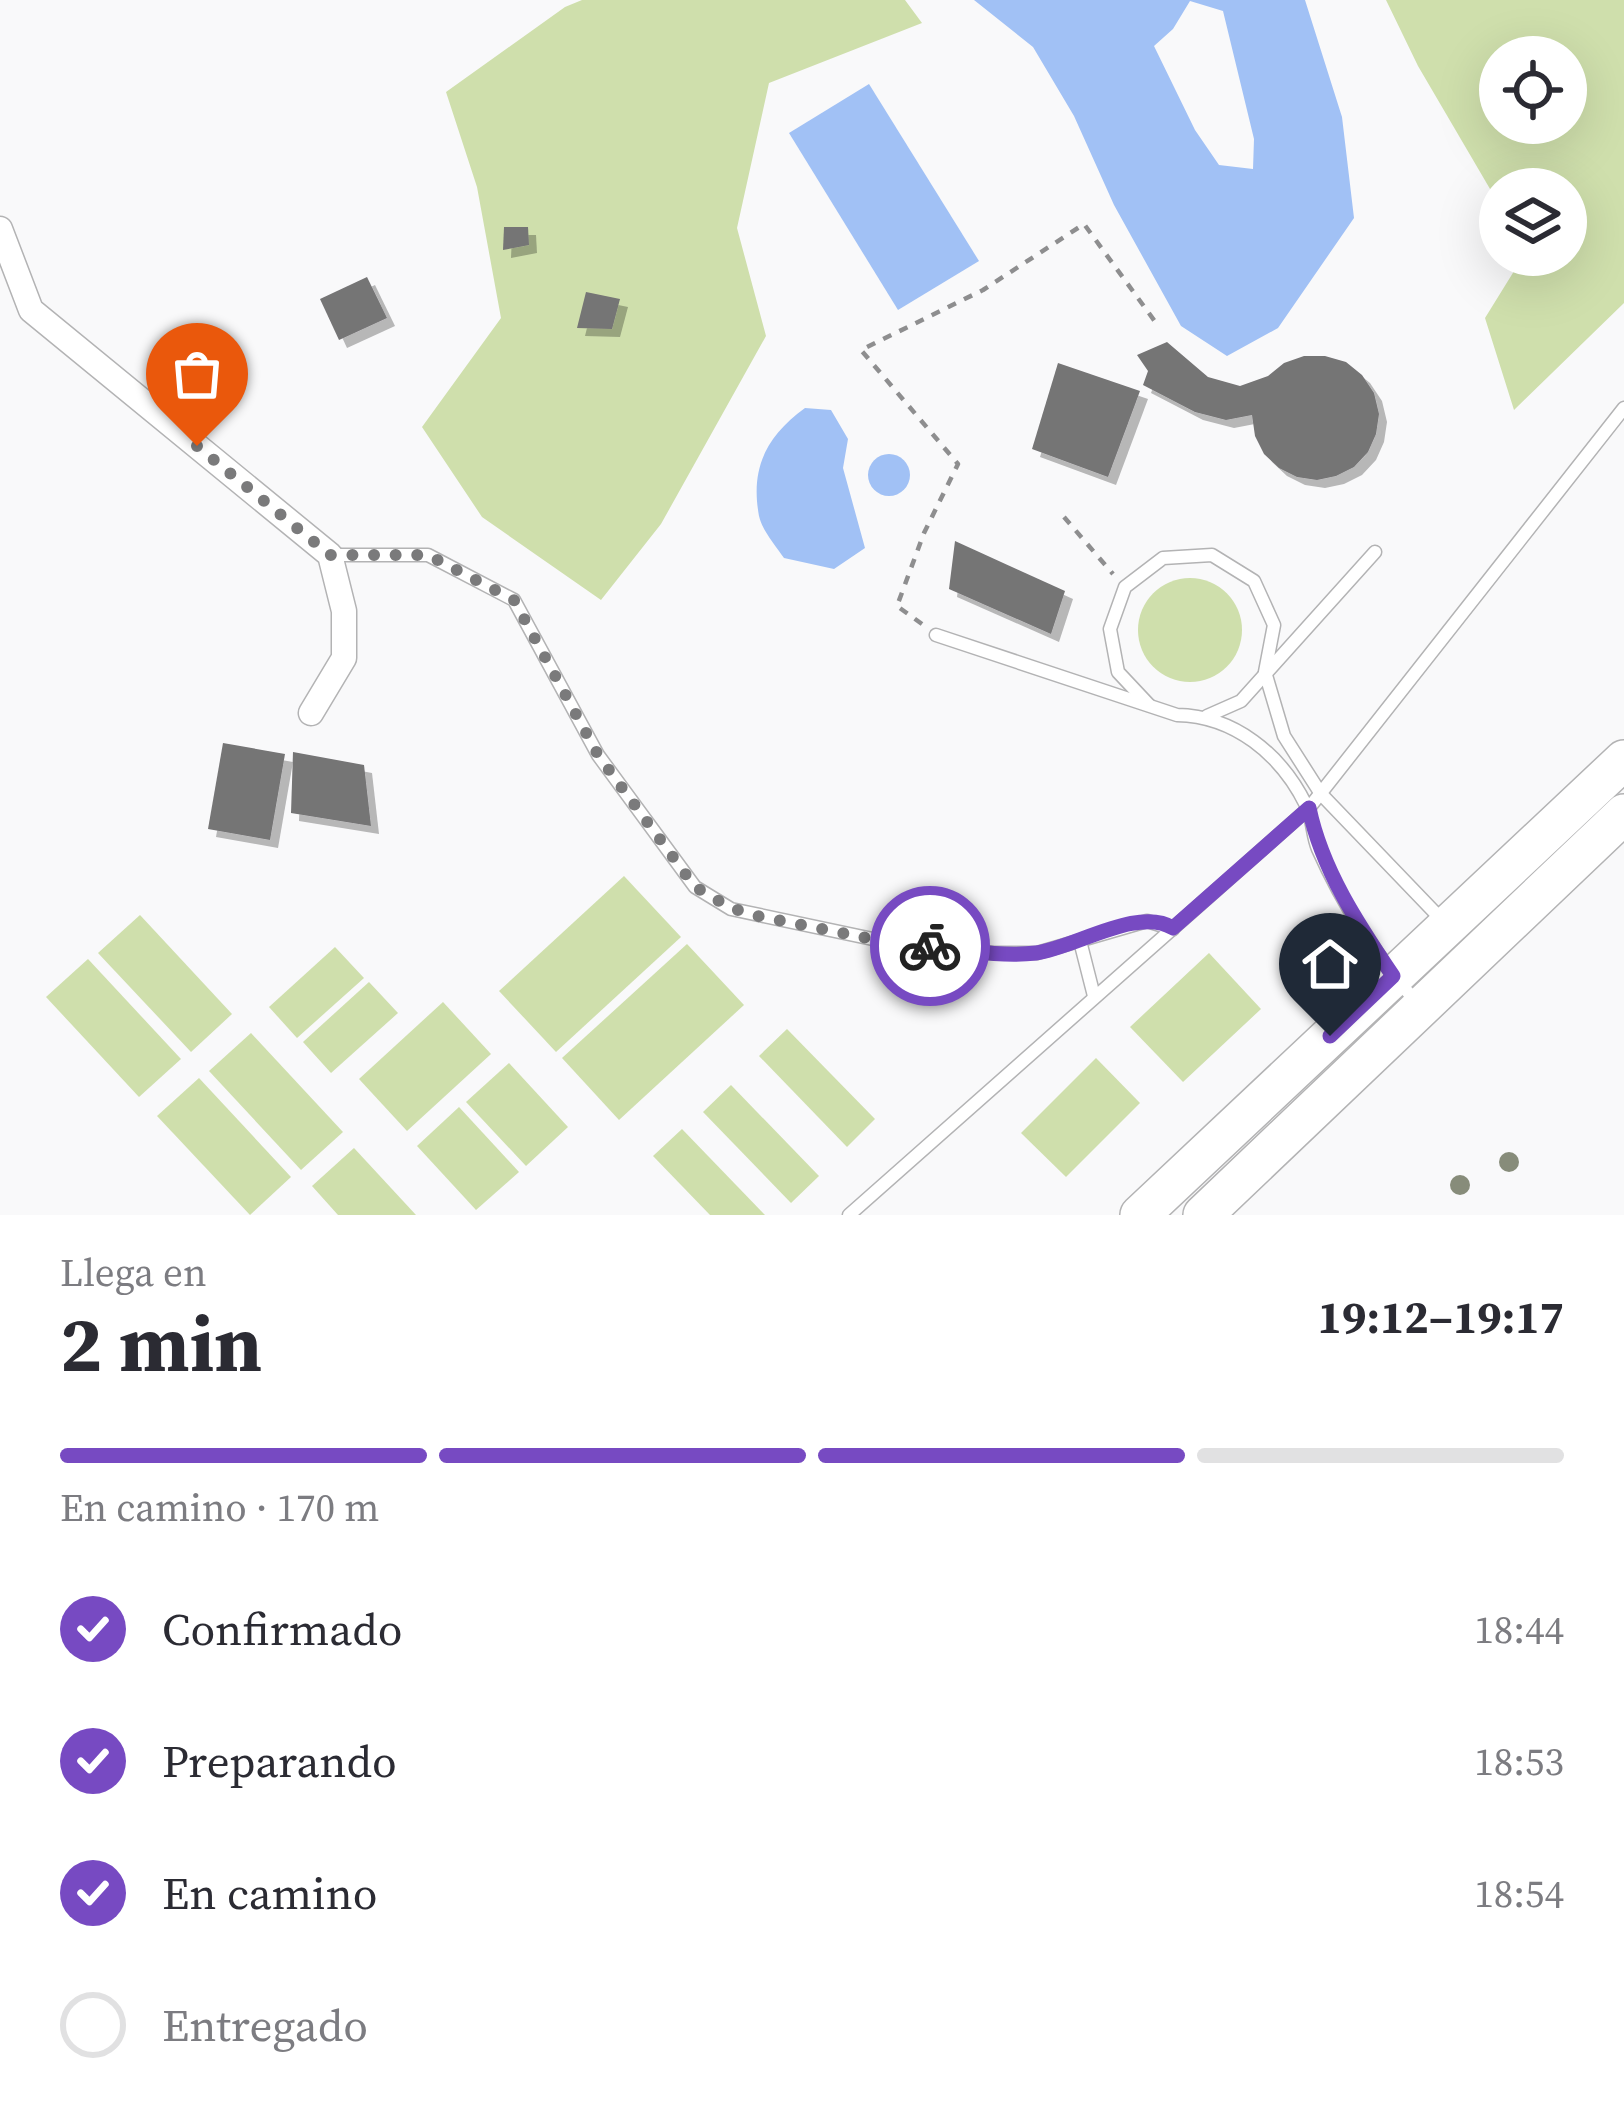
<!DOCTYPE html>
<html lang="es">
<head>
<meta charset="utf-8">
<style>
	:root { --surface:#fff; --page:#f2f2f3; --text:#2b2b33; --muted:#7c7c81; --line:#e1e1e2; --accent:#774ac2 }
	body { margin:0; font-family:"Source Serif 4",serif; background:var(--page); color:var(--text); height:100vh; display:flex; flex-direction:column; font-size:45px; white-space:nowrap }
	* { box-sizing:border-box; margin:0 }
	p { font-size:39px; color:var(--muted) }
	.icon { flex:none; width:66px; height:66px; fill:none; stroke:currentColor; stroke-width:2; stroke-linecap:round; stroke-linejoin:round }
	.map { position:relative; height:1215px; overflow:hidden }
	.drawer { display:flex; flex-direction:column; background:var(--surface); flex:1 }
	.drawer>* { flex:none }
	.buttons { position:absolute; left:1479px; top:36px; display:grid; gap:24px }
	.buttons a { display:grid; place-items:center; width:108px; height:108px; border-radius:50%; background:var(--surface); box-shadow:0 12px 48px #0002; font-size:60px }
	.pin { position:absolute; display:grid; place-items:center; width:102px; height:102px; color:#fff; margin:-123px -51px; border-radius:50% 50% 50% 0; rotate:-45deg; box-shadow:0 0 12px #0007 }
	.pin .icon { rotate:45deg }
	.courier { position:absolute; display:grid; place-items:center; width:120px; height:120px; margin:-60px; border:9px solid #774ac2; border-radius:50%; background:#fff; color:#222; box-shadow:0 3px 15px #0007 }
	.head em { font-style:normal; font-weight:700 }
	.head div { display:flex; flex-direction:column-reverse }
	.head { display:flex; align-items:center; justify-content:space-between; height:204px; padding:0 60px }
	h1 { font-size:78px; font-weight:700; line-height:90px }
	.bar { display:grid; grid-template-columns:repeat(4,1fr); gap:18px 12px; align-content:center; height:144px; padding:0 60px }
	.bar i { height:15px; border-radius:9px; background:var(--line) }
	.bar .selected { background:var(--accent) }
	.bar p { grid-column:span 4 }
	ol { padding:0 60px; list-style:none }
	li { display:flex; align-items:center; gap:36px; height:132px }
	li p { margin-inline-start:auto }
	li .icon { padding:12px; border-radius:50%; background:var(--accent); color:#fff; stroke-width:4 }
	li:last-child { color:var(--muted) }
	li i { width:66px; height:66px; border:6px solid var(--line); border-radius:50% }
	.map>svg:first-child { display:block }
</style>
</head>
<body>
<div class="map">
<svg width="1624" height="1215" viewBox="0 0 1624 1215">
	<defs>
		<filter id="shadow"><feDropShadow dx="8" dy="8" stdDeviation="0" flood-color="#0004"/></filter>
	</defs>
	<rect width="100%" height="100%" fill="#f9f9fa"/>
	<!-- green -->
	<g fill="#cfdfac" fill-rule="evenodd">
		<polygon points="582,0 905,0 922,23 769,83 737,228 766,336 661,524 601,600 482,517 422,427 501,318 477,187 446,92 565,7"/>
		<path d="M1386 0H1624V303L1514 410 1485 318 1524 255H1566V189H1500V206L1418 66ZM1500 57H1566V123H1500Z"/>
		<circle cx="1190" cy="630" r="52"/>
		<polygon points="624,876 681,937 556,1052 499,991"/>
		<polygon points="140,915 232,1014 191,1052 98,953"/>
		<polygon points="687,944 744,1005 619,1120 562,1058"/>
		<polygon points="335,947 364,978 297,1038 269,1007"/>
		<polygon points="1209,953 1261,1009 1183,1082 1130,1027"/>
		<polygon points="88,959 181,1059 139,1097 46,997"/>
		<polygon points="369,982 398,1013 331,1073 303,1042"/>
		<polygon points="443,1002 491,1054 407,1131 359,1079"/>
		<polygon points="787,1029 875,1119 847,1147 759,1056"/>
		<polygon points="251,1033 343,1132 301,1170 209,1071"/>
		<polygon points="1096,1058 1140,1103 1066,1177 1021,1133"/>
		<polygon points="509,1063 568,1127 526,1166 466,1102"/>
		<polygon points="199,1078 291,1177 250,1215 157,1116"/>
		<polygon points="731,1085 819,1176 791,1203 703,1112"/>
		<polygon points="459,1107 519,1172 476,1210 417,1146"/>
		<polygon points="682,1129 765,1215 710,1215 653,1156"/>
		<polygon points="354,1148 416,1215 338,1215 312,1186"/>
	</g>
	<!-- water -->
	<g fill="#a1c1f5" fill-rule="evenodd">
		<path d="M974 0H1305L1342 117 1354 218 1278 328 1227 356 1181 326 1114 205 1074 116 1033 47ZM1190 1 1223 11 1254 139 1253 169 1219 165 1195 130 1154 46 1173 29Z"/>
		<polygon points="869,84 979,261 898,310 789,133"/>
		<path d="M805 408 831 410 848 439 843 468 865 548 834 569 784 558C776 546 762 530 759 516 750 467 767 436 805 408Z"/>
		<circle cx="889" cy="475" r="21"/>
	</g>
	<!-- building -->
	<g fill="#757475" filter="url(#shadow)">
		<polygon points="504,227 528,227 529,245 503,250"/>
		<polygon points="367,277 387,318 339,340 320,299"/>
		<polygon points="586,292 620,299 612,329 577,328"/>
		<polygon points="1167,342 1208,377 1240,386 1268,376 1284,363 1304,356 1325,356 1346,362 1362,375 1374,393 1379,414 1376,434 1368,452 1354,467 1336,476 1317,480 1297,477 1279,468 1264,454 1255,436 1252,415 1226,420 1195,412 1143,385 1148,371 1137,355"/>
		<polygon points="1058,363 1140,391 1108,477 1032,449"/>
		<polygon points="955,541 1065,591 1051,634 949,589"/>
		<polygon points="223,743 285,754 270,840 208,829"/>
		<polygon points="293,752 364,765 371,826 291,813"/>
	</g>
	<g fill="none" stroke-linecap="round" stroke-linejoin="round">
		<!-- service casing -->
		<g stroke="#b3b3b4" stroke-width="15">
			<g id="service">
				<polyline points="330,555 428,555 514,600 598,755 695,887 731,909 887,942 993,953 1037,953 1147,921 1173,929"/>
				<path d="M936 635 1177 715C1234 716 1281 754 1306 805 1313 818 1312 835 1318 849 1343 905 1378 959 1418 1004"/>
				<polyline points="1149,705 1118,672 1110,629 1125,587 1163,558 1212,555 1254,581 1274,625 1265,672 1284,736 1321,794 1442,920"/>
				<polyline points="1207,716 1241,701 1375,552"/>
				<polyline points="1080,941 1094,996"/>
				<polyline points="849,1215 1309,808 1624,408"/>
			</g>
		</g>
		<!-- minor casing -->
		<g stroke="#b3b3b4" stroke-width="27">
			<polyline id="minor" points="0,229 31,310 330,555 344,611 344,658 311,713"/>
		</g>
		<!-- trunk casing -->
		<g stroke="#b3b3b4" stroke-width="42">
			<g id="trunk">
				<polyline points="1140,1215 1624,760"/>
				<polyline points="1203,1215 1624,814"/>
			</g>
		</g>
		<!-- path -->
		<g stroke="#8e8e8f" stroke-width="4.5" stroke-dasharray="9 9" stroke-linecap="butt">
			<polyline points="1064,517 1113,574"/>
			<polyline points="922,624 897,606 924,533 958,464 861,350 983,290 1084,224 1159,327"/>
		</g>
		<!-- service -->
		<use href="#service" stroke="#fff" stroke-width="12"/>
		<!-- minor -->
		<use href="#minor" stroke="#fff" stroke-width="24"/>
		<!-- trunk -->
		<use href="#trunk" stroke="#fff" stroke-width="39"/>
	</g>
	<!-- trees -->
	<g fill="#878c7a">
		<circle cx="1509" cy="1162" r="10"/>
		<circle cx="1460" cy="1185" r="10"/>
	</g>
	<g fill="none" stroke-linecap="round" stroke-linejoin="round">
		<!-- done -->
		<polyline stroke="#7a7a7b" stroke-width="12" stroke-dasharray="0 21.6" points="197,446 330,555 428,555 514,600 598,755 695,887 731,908 758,916 887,942 930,946"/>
		<!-- route -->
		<path stroke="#774ac2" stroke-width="15" d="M930 946C965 950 1001 957 1036 953 1075 948 1138 906 1173 928L1309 808C1322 870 1358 924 1393 976L1330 1036"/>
	</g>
</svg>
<div class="buttons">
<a><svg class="icon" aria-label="locate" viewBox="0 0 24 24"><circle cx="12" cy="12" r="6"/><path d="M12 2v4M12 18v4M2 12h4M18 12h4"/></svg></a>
<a><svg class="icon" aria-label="layers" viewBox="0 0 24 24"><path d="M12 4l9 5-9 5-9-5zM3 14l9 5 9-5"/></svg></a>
</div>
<div class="pin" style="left:197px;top:446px;background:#ea580c"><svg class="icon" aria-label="bag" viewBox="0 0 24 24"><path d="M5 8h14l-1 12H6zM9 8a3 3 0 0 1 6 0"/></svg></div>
<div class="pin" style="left:1330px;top:1036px;background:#1f2937"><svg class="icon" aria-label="home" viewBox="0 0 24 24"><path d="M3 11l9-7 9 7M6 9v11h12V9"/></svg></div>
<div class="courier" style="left:930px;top:946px"><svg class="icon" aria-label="bike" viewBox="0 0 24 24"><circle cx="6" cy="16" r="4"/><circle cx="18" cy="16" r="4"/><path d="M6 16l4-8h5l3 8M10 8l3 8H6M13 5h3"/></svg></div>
</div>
<section class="drawer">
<div class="head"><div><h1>2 min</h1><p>Llega en</p></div><em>19:12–19:17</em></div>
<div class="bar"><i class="selected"></i><i class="selected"></i><i class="selected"></i><i></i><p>En camino · 170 m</p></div>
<ol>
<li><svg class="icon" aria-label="check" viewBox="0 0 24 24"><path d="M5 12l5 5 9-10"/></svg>Confirmado<p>18:44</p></li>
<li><svg class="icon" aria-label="check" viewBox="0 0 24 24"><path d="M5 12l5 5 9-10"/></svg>Preparando<p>18:53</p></li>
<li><svg class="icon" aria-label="check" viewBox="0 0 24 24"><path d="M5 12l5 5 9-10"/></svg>En camino<p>18:54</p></li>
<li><i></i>Entregado</li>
</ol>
</section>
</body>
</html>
